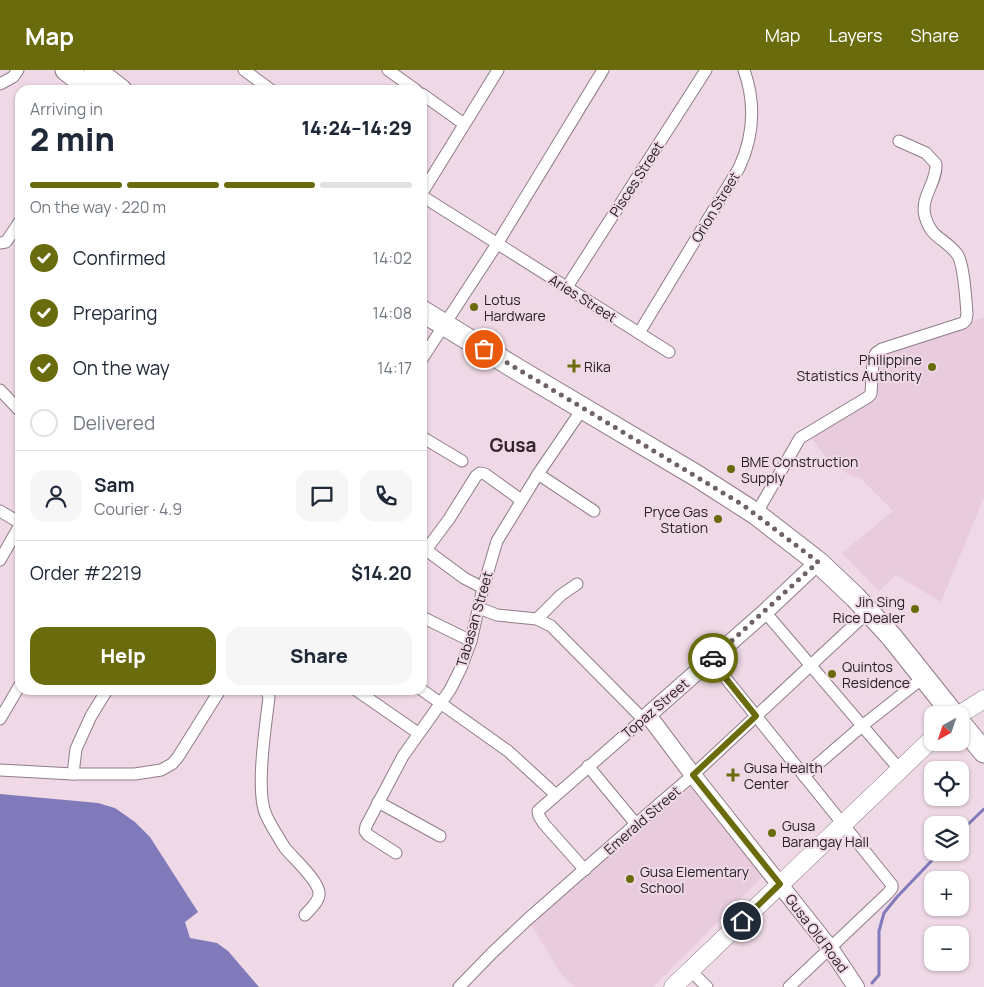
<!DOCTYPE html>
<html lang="en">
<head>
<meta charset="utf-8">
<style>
	:root { --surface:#fff; --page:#f6f6f7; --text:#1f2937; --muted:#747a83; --line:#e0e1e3; --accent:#696b0c }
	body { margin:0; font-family:Manrope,sans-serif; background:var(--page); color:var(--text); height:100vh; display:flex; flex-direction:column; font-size:19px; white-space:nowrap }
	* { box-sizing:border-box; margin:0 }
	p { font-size:16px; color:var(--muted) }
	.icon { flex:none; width:28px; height:28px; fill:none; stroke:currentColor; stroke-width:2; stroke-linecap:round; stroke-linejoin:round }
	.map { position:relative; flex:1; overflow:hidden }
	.details { position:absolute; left:15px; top:15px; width:412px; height:610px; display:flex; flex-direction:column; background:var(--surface); border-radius:15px; box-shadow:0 1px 4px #0004 }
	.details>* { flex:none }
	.needle { width:32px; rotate:220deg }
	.tools { position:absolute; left:924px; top:636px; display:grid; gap:10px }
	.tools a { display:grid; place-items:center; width:45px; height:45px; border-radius:10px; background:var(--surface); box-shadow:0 1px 4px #0004; font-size:25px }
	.pin { position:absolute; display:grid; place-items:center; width:42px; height:42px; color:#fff; margin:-21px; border:2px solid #fff; border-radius:50%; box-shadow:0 1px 5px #0007 }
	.courier { position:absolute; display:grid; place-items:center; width:50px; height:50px; margin:-25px; border:4px solid #696b0c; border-radius:50%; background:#fff; color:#222; box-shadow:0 1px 6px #0007 }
	.headline em { font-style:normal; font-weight:800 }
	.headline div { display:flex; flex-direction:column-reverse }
	.headline { display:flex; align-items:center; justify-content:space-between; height:85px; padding:0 15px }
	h1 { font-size:32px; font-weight:800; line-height:38px }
	.bar { display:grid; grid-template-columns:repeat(4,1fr); gap:8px 5px; align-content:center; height:60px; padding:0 15px }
	.bar i { height:6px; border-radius:4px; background:var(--line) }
	.bar .on { background:var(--accent) }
	.bar p { grid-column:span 4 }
	.line { display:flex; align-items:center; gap:12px; padding:0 15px; border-top:1px solid var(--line) }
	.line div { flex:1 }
	.round { display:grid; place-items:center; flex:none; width:52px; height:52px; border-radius:15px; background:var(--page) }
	ol { padding:0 15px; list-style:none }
	li { display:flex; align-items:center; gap:15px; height:55px }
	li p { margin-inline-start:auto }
	li .icon { padding:5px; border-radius:50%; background:var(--accent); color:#fff; stroke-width:4 }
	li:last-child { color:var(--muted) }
	li i { width:28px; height:28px; border:2px solid var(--line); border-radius:50% }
	.button { display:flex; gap:10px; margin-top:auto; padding:10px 15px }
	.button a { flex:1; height:58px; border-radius:15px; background:var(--accent); color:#fff; font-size:20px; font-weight:800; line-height:58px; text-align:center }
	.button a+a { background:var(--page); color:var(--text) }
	header { display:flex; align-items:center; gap:30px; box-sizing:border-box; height:70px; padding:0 25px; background:var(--accent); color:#fff }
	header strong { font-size:24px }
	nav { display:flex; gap:28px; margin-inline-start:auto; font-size:18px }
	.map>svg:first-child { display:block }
</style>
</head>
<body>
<header>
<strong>Map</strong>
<nav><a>Map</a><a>Layers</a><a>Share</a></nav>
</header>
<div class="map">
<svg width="984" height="917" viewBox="0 0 984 917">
	<rect width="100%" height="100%" fill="#efd9e6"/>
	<!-- built -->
	<g fill="#e8ccdd">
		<polygon points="984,247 984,427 941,532 896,505 879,521 842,483 893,441 859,407 853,407 831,393 811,368 878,328 878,292 882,283"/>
		<polygon points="694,714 763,806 653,917 574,917 562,905 530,853"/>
	</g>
	<!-- water -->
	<polygon fill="#817aba" points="0,724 98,733 115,738 135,752 150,767 198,842 185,852 190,868 217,873 228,881 259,917 0,917"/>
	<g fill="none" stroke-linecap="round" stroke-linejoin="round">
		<!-- stream -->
		<g stroke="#817aba" stroke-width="3">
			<polyline points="960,762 984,739"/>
			<polyline points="872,913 879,905 879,861 884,843 897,827 940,782"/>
		</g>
		<!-- street casing -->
		<g stroke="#8f7c88" stroke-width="13">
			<g id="street">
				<polyline points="244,0 271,20"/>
				<polyline points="388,0 416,20"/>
				<polyline points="0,14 13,7 18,0"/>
				<polyline points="422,24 464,54"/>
				<polyline points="422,123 498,0"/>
				<polyline points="422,126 669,282"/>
				<polyline points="0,173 6,172 20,151"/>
				<polyline points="567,217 706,0"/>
				<path d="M639 263 739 98C754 66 756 34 744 0"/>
				<polyline points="422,289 497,174 603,0"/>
				<polyline points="0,320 20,341"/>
				<polyline points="422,367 462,391"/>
				<polyline points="538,404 594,441"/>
				<polyline points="0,441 20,453"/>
				<path d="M756 444 800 368 868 327 871 324 873 289 876 283 882 279 963 253 966 250 967 244C966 231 964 193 957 184 945 168 931 169 925 146 920 127 937 113 936 94L926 83 899 71"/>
				<polyline points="422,477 464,508 483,518"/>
				<polyline points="426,480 449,449 476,406 480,403 485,404 521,430"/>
				<polyline points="0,490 20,455"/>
				<polyline points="479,538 497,545 537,549 551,556 643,649"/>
				<polyline points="765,542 900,700"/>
				<polyline points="422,547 471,571"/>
				<polyline points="537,549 561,525 577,514"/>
				<polyline points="711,590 892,815 892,818 888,823 789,917"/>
				<path d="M266 620 269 627C266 654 255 721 266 745 271 756 278 767 285 778 293 788 319 811 319 823 320 831 310 839 305 845"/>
				<polyline points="356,620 418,663"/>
				<polyline points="422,620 508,681 555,724"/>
				<polyline points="0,649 20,615"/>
				<polyline points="588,696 636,754"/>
				<polyline points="0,700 73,704 135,704 161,700 172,694 178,687 220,620"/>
				<polyline points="73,704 76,679 91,646 107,620"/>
				<polyline points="804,706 862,656 924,607"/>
				<polyline points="378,732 440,766"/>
				<polyline points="396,783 368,765 365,761 366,756 403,686 450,620 461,598 471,571 483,518 497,471 538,404 583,338"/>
				<polyline points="585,800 544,754 539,746 538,741 648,645"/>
				<polyline points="691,901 707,917"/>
				<polyline points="459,917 492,883 528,849 636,754 693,705 869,541"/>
			</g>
		</g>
		<!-- secondary casing -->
		<g stroke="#8f7c88" stroke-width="18">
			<polyline id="secondary" points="818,492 765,542 648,645 693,705 830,878 856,917"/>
		</g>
		<!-- primary casing -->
		<g stroke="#8f7c88" stroke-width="19">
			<g id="primary">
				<polyline points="959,645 984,629"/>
				<polyline points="673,917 932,669"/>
			</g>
		</g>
		<!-- highway casing -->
		<g stroke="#8f7c88" stroke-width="23">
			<g id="highway">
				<polyline points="66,0 92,20"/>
				<polyline points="95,0 121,20"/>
				<polyline points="422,241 515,298 697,406 756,444 818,492 855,527 891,566 954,645"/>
				<polyline points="960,653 984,682"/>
			</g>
		</g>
		<!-- street -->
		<use href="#street" stroke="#fff" stroke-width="11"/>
		<!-- secondary -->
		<use href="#secondary" stroke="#fff" stroke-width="16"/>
		<!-- primary -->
		<use href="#primary" stroke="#fff" stroke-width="18"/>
		<!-- highway -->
		<use href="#highway" stroke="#fff" stroke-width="21"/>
	</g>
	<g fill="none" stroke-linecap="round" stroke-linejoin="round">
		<!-- done -->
		<polyline stroke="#6e6169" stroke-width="5" stroke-dasharray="0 9" points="484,279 583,338 743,435 818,492 713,588"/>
		<!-- route -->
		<polyline stroke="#696b0c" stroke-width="6" points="713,588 711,590 756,646 693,705 780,814 742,851"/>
	</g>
	<!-- markers -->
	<g fill="#696b0c" stroke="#efd9e6" stroke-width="2">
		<circle cx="474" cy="237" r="5"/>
		<path d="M571.5 288.5h5v5h5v5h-5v5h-5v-5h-5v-5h5z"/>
		<circle cx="932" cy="297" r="5"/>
		<circle cx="731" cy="399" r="5"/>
		<circle cx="718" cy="449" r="5"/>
		<circle cx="915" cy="539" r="5"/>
		<circle cx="832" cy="604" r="5"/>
		<path d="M730.5 697.5h5v5h5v5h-5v5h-5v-5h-5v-5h5z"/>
		<circle cx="772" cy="763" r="5"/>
		<circle cx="630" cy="809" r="5"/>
	</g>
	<g text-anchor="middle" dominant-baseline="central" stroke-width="4" stroke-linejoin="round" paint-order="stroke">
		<!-- street labels -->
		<g font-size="14" fill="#282025" stroke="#efd9e6">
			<text transform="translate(636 109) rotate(-57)">Pisces Street</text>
			<text transform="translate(715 137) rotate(-59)">Orion Street</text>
			<text transform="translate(583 228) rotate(32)">Aries Street</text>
			<text transform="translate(474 549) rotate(-74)">Tabasan Street</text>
			<text transform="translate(655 638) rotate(-41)">Topaz Street</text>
			<text transform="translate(642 750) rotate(-41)">Emerald Street</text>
			<text transform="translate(817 863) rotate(53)">Gusa Old Road</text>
		</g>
		<!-- poi labels -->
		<g font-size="14" fill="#282025" stroke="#efd9e6" text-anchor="start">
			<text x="484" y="229">Lotus<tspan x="484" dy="16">Hardware</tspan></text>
			<text x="922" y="289" text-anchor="end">Philippine<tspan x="922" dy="16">Statistics Authority</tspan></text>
			<text x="584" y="296">Rika</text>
			<text x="741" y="391">BME Construction<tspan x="741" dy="16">Supply</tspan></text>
			<text x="708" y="441" text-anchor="end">Pryce Gas<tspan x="708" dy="16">Station</tspan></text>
			<text x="905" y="531" text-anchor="end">Jin Sing<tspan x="905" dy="16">Rice Dealer</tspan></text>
			<text x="842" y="596">Quintos<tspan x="842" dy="16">Residence</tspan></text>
			<text x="744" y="697">Gusa Health<tspan x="744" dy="16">Center</tspan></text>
			<text x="782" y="755">Gusa<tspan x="782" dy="16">Barangay Hall</tspan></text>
			<text x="640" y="801">Gusa Elementary<tspan x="640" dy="16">School</tspan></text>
		</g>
		<!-- district labels -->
		<g font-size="19" font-weight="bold" fill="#33232e" stroke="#efd9e6">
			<text x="513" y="375">Gusa</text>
		</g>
	</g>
</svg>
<div class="tools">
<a><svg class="needle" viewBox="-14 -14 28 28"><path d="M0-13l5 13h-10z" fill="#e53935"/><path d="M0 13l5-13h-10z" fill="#747a83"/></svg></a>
<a><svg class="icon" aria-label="locate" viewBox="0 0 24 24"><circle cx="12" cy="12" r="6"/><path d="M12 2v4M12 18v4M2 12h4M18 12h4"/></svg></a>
<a><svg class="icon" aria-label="layers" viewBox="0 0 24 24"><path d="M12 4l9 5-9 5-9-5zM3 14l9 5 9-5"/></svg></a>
<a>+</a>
<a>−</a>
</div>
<div class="pin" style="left:484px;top:279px;background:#ea580c"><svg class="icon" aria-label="bag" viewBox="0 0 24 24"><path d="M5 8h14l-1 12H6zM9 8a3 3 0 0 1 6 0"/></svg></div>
<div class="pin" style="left:742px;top:851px;background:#1f2937"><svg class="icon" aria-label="home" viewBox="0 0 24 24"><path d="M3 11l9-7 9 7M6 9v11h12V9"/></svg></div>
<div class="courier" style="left:713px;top:588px"><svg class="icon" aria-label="car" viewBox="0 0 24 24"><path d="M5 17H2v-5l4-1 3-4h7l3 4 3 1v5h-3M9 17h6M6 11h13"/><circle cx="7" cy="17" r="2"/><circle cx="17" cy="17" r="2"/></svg></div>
<section class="details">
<div class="headline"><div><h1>2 min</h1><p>Arriving in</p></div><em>14:24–14:29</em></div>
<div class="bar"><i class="on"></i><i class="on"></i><i class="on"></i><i></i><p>On the way · 220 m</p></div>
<ol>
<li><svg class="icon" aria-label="check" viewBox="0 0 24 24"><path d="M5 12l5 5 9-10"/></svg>Confirmed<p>14:02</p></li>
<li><svg class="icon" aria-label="check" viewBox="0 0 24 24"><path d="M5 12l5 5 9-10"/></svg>Preparing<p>14:08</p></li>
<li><svg class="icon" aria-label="check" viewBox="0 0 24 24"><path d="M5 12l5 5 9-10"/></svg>On the way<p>14:17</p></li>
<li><i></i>Delivered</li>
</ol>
<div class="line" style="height:90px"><a class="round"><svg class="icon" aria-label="person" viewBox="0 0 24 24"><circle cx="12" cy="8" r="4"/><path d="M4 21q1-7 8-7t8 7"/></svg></a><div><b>Sam</b><p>Courier · 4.9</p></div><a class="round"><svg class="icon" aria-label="chat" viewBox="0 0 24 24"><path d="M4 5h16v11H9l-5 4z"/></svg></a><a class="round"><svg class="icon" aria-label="phone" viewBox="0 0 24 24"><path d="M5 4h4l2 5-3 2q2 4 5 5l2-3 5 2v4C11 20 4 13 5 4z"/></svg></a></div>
<div class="line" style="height:65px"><div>Order #2219</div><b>$14.20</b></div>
<div class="button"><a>Help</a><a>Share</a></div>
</section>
</div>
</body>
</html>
